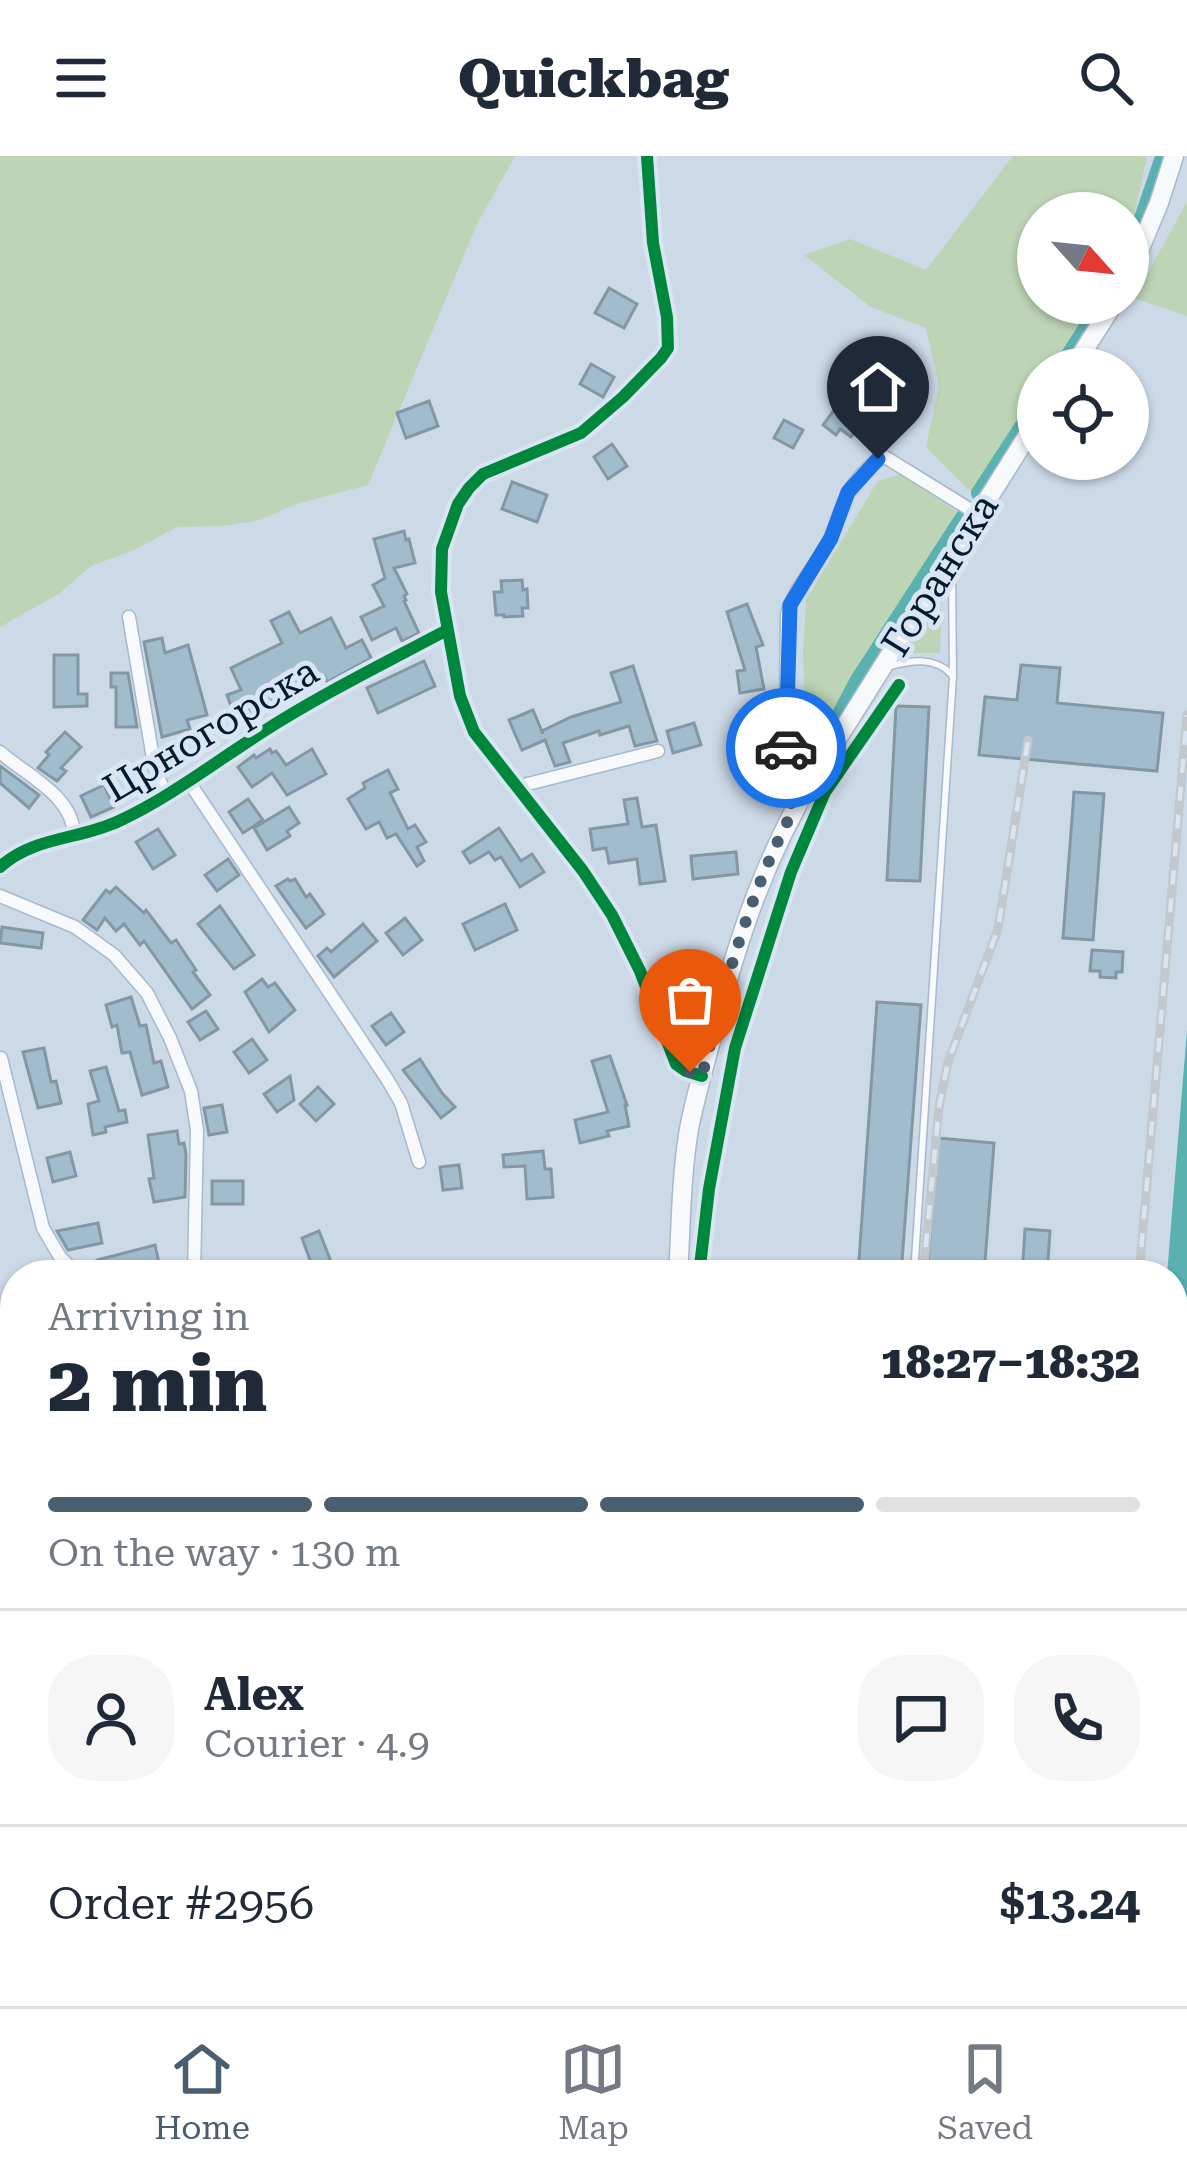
<!DOCTYPE html>
<html lang="en">
<head>
<meta charset="utf-8">
<style>
	:root { --surface:#fff; --page:#f6f6f7; --text:#1f2937; --muted:#747a83; --line:#e0e1e3; --accent:#495e71 }
	body { margin:0; font-family:"Roboto Serif",serif; background:var(--page); color:var(--text); height:100vh; display:flex; flex-direction:column; font-size:45px; white-space:nowrap }
	* { box-sizing:border-box; margin:0 }
	p { font-size:39px; color:var(--muted) }
	.icon { flex:none; width:66px; height:66px; fill:none; stroke:currentColor; stroke-width:2; stroke-linecap:round; stroke-linejoin:round }
	.map { position:relative; flex:1; overflow:hidden }
	.panel { position:absolute; left:0px; top:1104px; width:1188px; height:747px; display:flex; flex-direction:column; background:var(--surface); border-radius:48px 48px 0 0; box-shadow:0 3px 9px #0004 }
	.panel>* { flex:none }
	.needle { width:78px; rotate:117deg }
	.controls { position:absolute; left:1017px; top:36px; display:grid; gap:24px }
	.controls a { display:grid; place-items:center; width:132px; height:132px; border-radius:50%; background:var(--surface); box-shadow:0 3px 9px #0004; font-size:60px }
	.pin { position:absolute; display:grid; place-items:center; width:102px; height:102px; color:#fff; margin:-123px -51px; border-radius:50% 50% 50% 0; rotate:-45deg; box-shadow:0 0 12px #0007 }
	.pin .icon { rotate:45deg }
	.courier { position:absolute; display:grid; place-items:center; width:120px; height:120px; margin:-60px; border:9px solid #1a73e8; border-radius:50%; background:#fff; color:#222; box-shadow:0 3px 15px #0007 }
	.head em { font-style:normal; font-weight:800 }
	.head div { display:flex; flex-direction:column-reverse }
	.head { display:flex; align-items:center; justify-content:space-between; height:204px; padding:0 48px }
	h1 { font-size:78px; font-weight:800; line-height:90px }
	.bar { display:grid; grid-template-columns:repeat(4,1fr); gap:18px 12px; align-content:center; height:144px; padding:0 48px }
	.bar i { height:15px; border-radius:9px; background:var(--line) }
	.bar .current { background:var(--accent) }
	.bar p { grid-column:span 4 }
	.line { display:flex; align-items:center; gap:30px; padding:0 48px; border-top:3px solid var(--line) }
	.line div { flex:1 }
	.round { display:grid; place-items:center; flex:none; width:126px; height:126px; border-radius:48px; background:var(--page) }
	header { display:flex; justify-content:space-between; align-items:center; height:156px; padding:0 48px; background:var(--surface); font-size:54px; font-weight:800 }
	.tab-bar { display:flex; justify-content:space-around; align-items:center; height:168px; border-top:3px solid var(--line); background:var(--surface); font-size:33px; color:var(--muted) }
	.tab-bar a { display:grid; justify-items:center; gap:6px }
	.tab-bar .current { color:var(--accent) }
	.map>svg:first-child { display:block }
</style>
</head>
<body>
<header><svg class="icon" aria-label="menu" viewBox="0 0 24 24"><path d="M4 6h16M4 12h16M4 18h16"/></svg>Quickbag<svg class="icon" aria-label="search" viewBox="0 0 24 24"><circle cx="10" cy="10" r="6"/><path d="M15 15l6 6"/></svg></header>
<div class="map">
<svg width="1187" height="1850" viewBox="0 0 1187 1850">
	<rect width="100%" height="100%" fill="#ccd9e7"/>
	<!-- green -->
	<g fill="#bdd4b6">
		<polygon points="0,0 515,0 477,68 368,329 296,348 260,364 223,370 177,371 134,394 91,410 60,437 0,471"/>
		<polygon points="1013,0 1147,0 1128,89 1128,57 1038,57 1038,147 1095,147 1055,213 1038,213 1038,239 974,339 926,291 939,229 926,172 871,151 804,99 850,83 926,114"/>
		<polygon points="1187,46 1187,160 1134,142"/>
		<polygon points="902,318 963,360 858,524 808,616 803,498 806,444 878,325"/>
		<polygon points="942,437 940,497 903,497"/>
		<rect x="112" y="1836" width="433" height="14"/>
	</g>
	<!-- water -->
	<polygon fill="#5bb0b0" points="1187,874 1187,1850 1126,1850 1127,1836 1173,1836 1173,1119 1167,1119"/>
	<g fill="none" stroke-linecap="round" stroke-linejoin="round">
		<!-- canal -->
		<g stroke="#5bb0b0" stroke-width="16">
			<polyline points="1137,77 1163,1"/>
			<polyline points="1060,213 1102,147"/>
			<polyline points="979,337 1038,246"/>
			<polyline points="819,598 858,524 966,357"/>
		</g>
	</g>
	<!-- building -->
	<g fill="#a1bdcd" stroke="#8398a4" stroke-width="3">
		<polygon points="609,132 637,148 624,172 595,157"/>
		<polygon points="899,192 912,207 903,217 898,212 888,222 878,212"/>
		<polygon points="591,208 614,221 603,241 580,228"/>
		<polygon points="843,242 866,260 851,281 840,273 836,279 823,269"/>
		<polygon points="429,245 438,270 406,282 397,257"/>
		<polygon points="784,264 803,274 793,292 774,282"/>
		<polygon points="612,288 627,310 608,323 594,301"/>
		<polygon points="512,326 547,339 537,366 502,353"/>
		<polygon points="404,375 406,384 409,383 415,407 394,412 407,438 404,440 406,444 404,445 419,477 402,485 396,472 372,484 361,461 384,450 373,429 385,422 374,383"/>
		<polygon points="522,424 523,434 527,433 528,452 522,452 523,460 504,461 504,459 496,459 494,436 502,436 501,425"/>
		<polygon points="747,448 763,489 756,491 764,533 740,537 737,515 745,514 727,456"/>
		<polygon points="289,456 300,477 331,462 346,492 362,484 371,502 327,526 325,521 283,545 236,564 227,539 241,534 231,512 282,487 271,465"/>
		<polygon points="162,482 165,497 188,489 207,559 187,564 190,573 162,581 144,486"/>
		<polygon points="54,499 78,499 78,538 87,538 87,550 54,551"/>
		<polygon points="424,505 435,530 378,557 367,532"/>
		<polygon points="1021,509 1060,512 1057,547 1163,557 1157,615 979,599 985,541 1017,544"/>
		<polygon points="633,510 657,585 635,590 629,570 600,579 599,575 563,587 570,606 555,610 545,584 522,594 509,564 533,554 543,578 542,575 571,561 621,546 611,517"/>
		<polygon points="111,517 128,517 137,571 116,571 116,531 111,531"/>
		<polygon points="896,550 929,551 920,725 887,724"/>
		<polygon points="694,567 701,589 673,597 667,575"/>
		<polygon points="65,576 81,591 61,612 66,615 57,625 38,612 49,599 46,596"/>
		<polygon points="270,593 272,597 276,595 286,609 312,593 326,618 287,639 272,617 252,631 238,611 254,599 256,602"/>
		<polygon points="0,610 39,639 29,652 0,627"/>
		<polygon points="388,614 398,633 390,637 408,673 415,669 426,686 417,691 424,705 417,710 396,678 387,682 379,666 366,673 348,643 365,632 363,627"/>
		<polygon points="104,629 114,651 91,661 81,640"/>
		<polygon points="1074,636 1104,638 1093,784 1063,782"/>
		<polygon points="637,642 642,671 656,669 665,725 640,728 637,703 609,707 606,692 593,694 590,673 628,668 624,644"/>
		<polygon points="248,643 263,664 243,677 229,656"/>
		<polygon points="289,651 299,667 287,675 290,680 267,694 254,672"/>
		<polygon points="499,672 521,705 532,698 544,716 520,731 501,701 495,704 489,696 470,707 463,696"/>
		<polygon points="158,673 175,699 153,713 136,686"/>
		<polygon points="736,696 738,718 693,723 691,700"/>
		<polygon points="228,703 239,719 217,735 205,719"/>
		<polygon points="288,723 290,725 295,723 306,741 310,738 324,758 306,772 276,730"/>
		<polygon points="116,731 144,757 146,754 171,787 176,784 196,814 193,816 210,839 192,853 144,785 140,789 124,768 116,775 105,762 97,774 83,764 106,734 110,737"/>
		<polygon points="505,748 517,774 475,794 463,768"/>
		<polygon points="220,750 254,799 234,813 198,768"/>
		<polygon points="405,762 422,784 403,799 386,777"/>
		<polygon points="363,768 377,785 334,821 318,800 327,792 331,796"/>
		<polygon points="2,771 43,777 41,792 0,787"/>
		<polygon points="1092,794 1123,796 1122,816 1116,816 1116,822 1100,821 1100,815 1090,815"/>
		<polygon points="262,823 268,831 275,827 295,854 269,876 245,836"/>
		<polygon points="131,841 140,870 146,869 154,907 161,905 168,931 142,939 130,896 122,897 117,869 112,871 106,849"/>
		<polygon points="877,846 921,849 901,1119 858,1119"/>
		<polygon points="206,855 218,873 200,884 188,866"/>
		<polygon points="391,857 404,876 386,889 372,870"/>
		<polygon points="252,883 267,904 249,917 234,896"/>
		<polygon points="44,892 51,926 56,925 61,947 38,952 23,896"/>
		<polygon points="610,900 627,949 625,949 629,970 607,975 609,980 580,987 575,964 608,956 592,905"/>
		<polygon points="420,903 442,937 455,951 441,962 403,914"/>
		<polygon points="106,911 119,955 125,954 127,966 105,971 106,976 93,979 88,948 99,945 90,915"/>
		<polygon points="290,920 294,944 277,956 264,938"/>
		<polygon points="318,931 334,948 316,965 300,948"/>
		<polygon points="222,949 227,976 209,979 204,952"/>
		<polygon points="177,975 179,988 184,987 186,998 185,1041 154,1046 149,1023 154,1022 148,979"/>
		<polygon points="938,982 994,987 984,1119 927,1119"/>
		<polygon points="543,995 545,1013 551,1013 553,1041 527,1043 525,1010 504,1011 503,999"/>
		<polygon points="70,996 76,1020 53,1026 47,1002"/>
		<polygon points="459,1009 462,1032 443,1034 440,1011"/>
		<rect x="212" y="1025" width="31" height="23"/>
		<polygon points="98,1067 102,1087 68,1094 57,1075"/>
		<polygon points="1025,1073 1050,1075 1047,1119 1022,1119"/>
		<polygon points="319,1075 333,1111 315,1118 302,1082"/>
		<polygon points="155,1089 159,1107 130,1113 132,1119 100,1119 97,1104"/>
		<polygon points="138,1836 234,1836 241,1850 140,1850"/>
		<polygon points="436,1836 492,1836 498,1850 443,1850"/>
		<polygon points="894,1836 985,1836 983,1850 892,1850"/>
	</g>
	<g fill="none" stroke-linecap="round" stroke-linejoin="round">
		<!-- lane casing -->
		<g stroke="#a7b9cb" stroke-width="9">
			<g id="lane">
				<path d="M891 510C912 504 935 501 951 518"/>
				<polyline points="914,1119 953,520 952,410"/>
				<polyline points="76,1836 80,1850"/>
			</g>
		</g>
		<!-- street casing -->
		<g stroke="#a7b9cb" stroke-width="15">
			<g id="street">
				<polyline points="647,0 653,87 667,161 668,192 661,202 623,241 581,277 483,318 469,332 458,348 442,393 441,436 460,540 474,576 583,715 612,759 640,815 676,908 686,915 702,920"/>
				<polyline points="129,461 155,614 166,639"/>
				<path d="M0 596C27 620 74 640 74 680"/>
				<polyline points="189,626 387,923 401,947 419,1006"/>
				<polyline points="516,631 658,595"/>
				<path d="M794 653 785 635 787 459C793 432 817 410 829 385 837 368 841 348 851 332 860 319 871 306 885 301L979 359"/>
				<path d="M0 711C34 680 79 684 119 665 170 641 214 607 261 577 320 539 385 507 447 474"/>
				<polyline points="0,740 75,771 114,799 147,837 170,882 191,935 197,974 194,1119"/>
				<polyline points="1,902 43,1072 60,1101 78,1119"/>
				<polyline points="0,1226 15,1263"/>
				<polyline points="0,1455 15,1470"/>
				<path d="M7 1593C4 1567 4 1549 15 1526"/>
			</g>
		</g>
		<!-- secondary casing -->
		<g stroke="#a7b9cb" stroke-width="21">
			<g id="secondary">
				<polyline points="1128,121 1159,47 1174,0"/>
				<polyline points="1072,213 1114,147"/>
				<path d="M678 1119C681 1071 681 1020 689 973 696 937 707 901 716 866 740 777 766 699 814 620L1038 263"/>
				<polyline points="555,1850 555,1836"/>
			</g>
		</g>
		<!-- lane -->
		<use href="#lane" stroke="#f7f9fb" stroke-width="6"/>
		<!-- street -->
		<use href="#street" stroke="#f7f9fb" stroke-width="12"/>
		<!-- secondary -->
		<use href="#secondary" stroke="#f7f9fb" stroke-width="18"/>
		<!-- rail casing -->
		<g stroke="#c3c8cd" stroke-width="9">
			<g id="rail">
				<polyline points="923,1119 939,951 948,906 998,773 1028,584"/>
				<polyline points="1139,1119 1187,559"/>
				<polyline points="862,1850 863,1836"/>
				<polyline points="1077,1850 1078,1836"/>
			</g>
		</g>
		<!-- rail -->
		<use href="#rail" stroke="#d9e5f2" stroke-width="4.5" stroke-dasharray="14" stroke-linecap="butt"/>
		<!-- cycleway casing -->
		<g stroke="#d9e5f2" stroke-width="20">
			<g id="cycleway">
				<polyline points="647,0 653,87 667,161 668,192 661,202 623,241 581,277 483,318 469,332 458,348 442,393 441,436 460,540 474,576 583,715 612,759 640,815 676,908 686,915 702,920"/>
				<path d="M0 711C34 680 79 684 119 665 170 641 214 607 261 577 320 539 385 507 447 474"/>
				<polyline points="699,1119 709,1033 735,892 791,716 825,636 899,529"/>
			</g>
		</g>
		<!-- cycleway -->
		<use href="#cycleway" stroke="#00873e" stroke-width="12"/>
	</g>
	<g fill="none" stroke-linecap="round" stroke-linejoin="round">
		<!-- done -->
		<path stroke="#495e71" stroke-width="12" stroke-dasharray="0 21.6" d="M690 916 702 920C725 828 749 737 794 653L785 635 786 592"/>
		<!-- route -->
		<polyline stroke="#1a73e8" stroke-width="15" points="786,592 790,449 831,382 848,336 878,303"/>
	</g>
	<g text-anchor="middle" dominant-baseline="central" stroke-width="10" stroke-linejoin="round" paint-order="stroke">
		<!-- street labels -->
		<g font-size="39" fill="#031b31" stroke="#d9e5f2">
			<text transform="translate(940 419) rotate(-58)">Горанска</text>
			<text transform="translate(211 574) rotate(-31)">Црногорска</text>
		</g>
	</g>
</svg>
<div class="controls">
<a><svg class="needle" viewBox="-14 -14 28 28"><path d="M0-13l5 13h-10z" fill="#e53935"/><path d="M0 13l5-13h-10z" fill="#747a83"/></svg></a>
<a><svg class="icon" aria-label="locate" viewBox="0 0 24 24"><circle cx="12" cy="12" r="6"/><path d="M12 2v4M12 18v4M2 12h4M18 12h4"/></svg></a>
</div>
<div class="pin" style="left:690px;top:916px;background:#ea580c"><svg class="icon" aria-label="bag" viewBox="0 0 24 24"><path d="M5 8h14l-1 12H6zM9 8a3 3 0 0 1 6 0"/></svg></div>
<div class="pin" style="left:878px;top:303px;background:#1f2937"><svg class="icon" aria-label="home" viewBox="0 0 24 24"><path d="M3 11l9-7 9 7M6 9v11h12V9"/></svg></div>
<div class="courier" style="left:786px;top:592px"><svg class="icon" aria-label="car" viewBox="0 0 24 24"><path d="M5 17H2v-5l4-1 3-4h7l3 4 3 1v5h-3M9 17h6M6 11h13"/><circle cx="7" cy="17" r="2"/><circle cx="17" cy="17" r="2"/></svg></div>
<section class="panel">
<div class="head"><div><h1>2 min</h1><p>Arriving in</p></div><em>18:27–18:32</em></div>
<div class="bar"><i class="current"></i><i class="current"></i><i class="current"></i><i></i><p>On the way · 130 m</p></div>
<div class="line" style="height:216px"><a class="round"><svg class="icon" aria-label="person" viewBox="0 0 24 24"><circle cx="12" cy="8" r="4"/><path d="M4 21q1-7 8-7t8 7"/></svg></a><div><b>Alex</b><p>Courier · 4.9</p></div><a class="round"><svg class="icon" aria-label="chat" viewBox="0 0 24 24"><path d="M4 5h16v11H9l-5 4z"/></svg></a><a class="round"><svg class="icon" aria-label="phone" viewBox="0 0 24 24"><path d="M5 4h4l2 5-3 2q2 4 5 5l2-3 5 2v4C11 20 4 13 5 4z"/></svg></a></div>
<div class="line" style="height:156px"><div>Order #2956</div><b>$13.24</b></div>
</section>
</div>
<nav class="tab-bar">
<a class="current"><svg class="icon" aria-label="home" viewBox="0 0 24 24"><path d="M3 11l9-7 9 7M6 9v11h12V9"/></svg>Home</a>
<a><svg class="icon" aria-label="map" viewBox="0 0 24 24"><path d="M3 6l6-2 6 2 6-2v14l-6 2-6-2-6 2zM9 4v14M15 6v14"/></svg>Map</a>
<a><svg class="icon" aria-label="saved" viewBox="0 0 24 24"><path d="M7 4h10v16l-5-4-5 4z"/></svg>Saved</a>
</nav>
</body>
</html>
